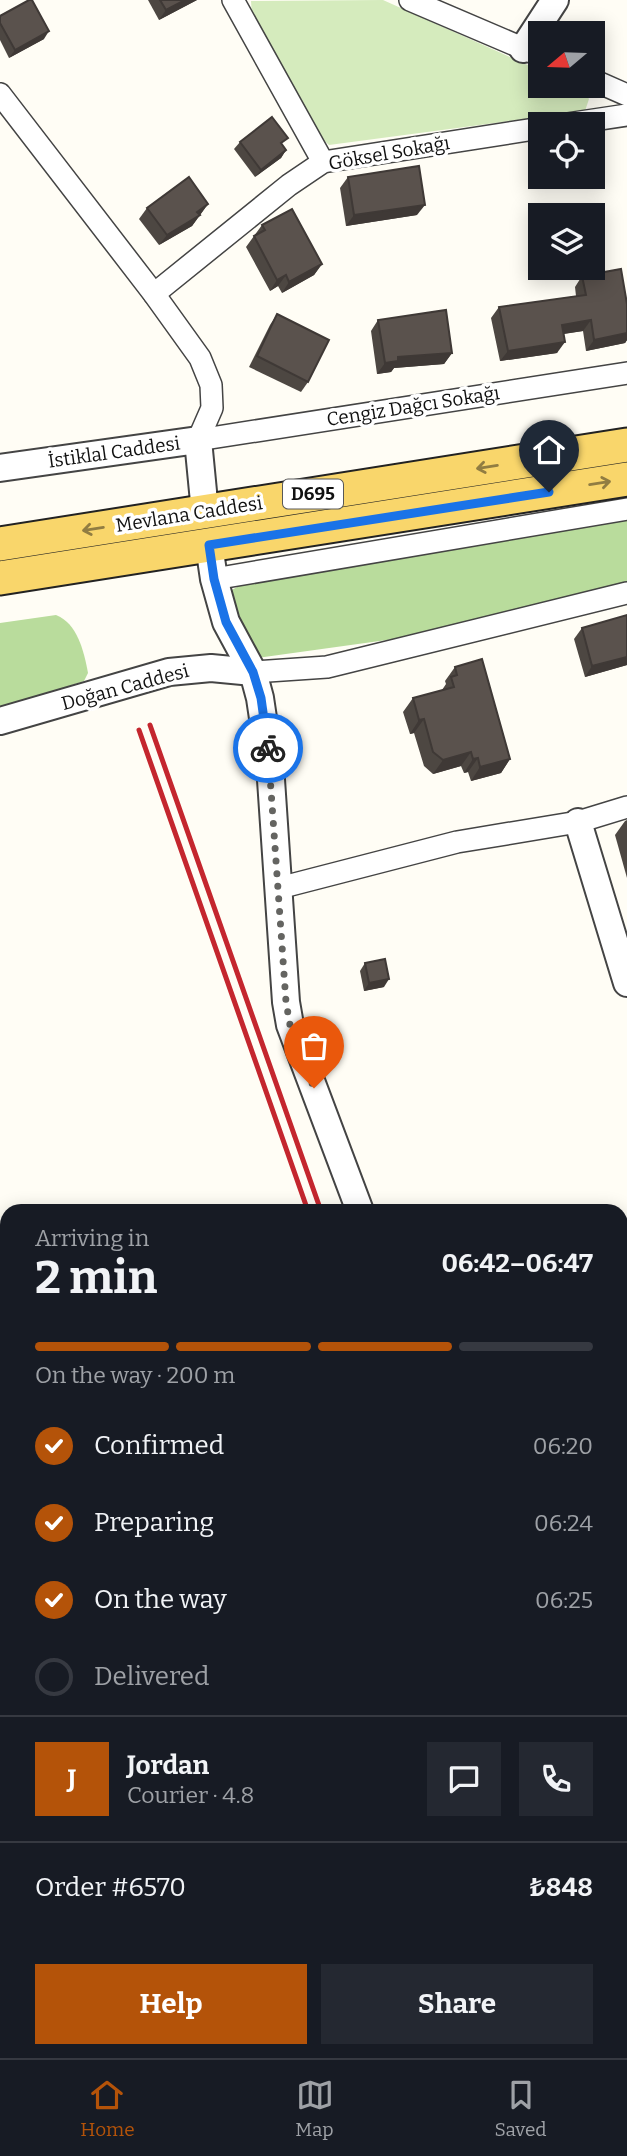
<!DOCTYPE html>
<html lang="en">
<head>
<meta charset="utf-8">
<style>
	:root { --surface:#171b24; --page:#242831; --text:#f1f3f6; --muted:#9ea1a6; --line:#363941; --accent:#b45309 }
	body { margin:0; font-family:Bitter,serif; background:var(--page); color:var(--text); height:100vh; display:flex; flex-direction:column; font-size:26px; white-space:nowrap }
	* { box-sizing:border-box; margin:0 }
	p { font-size:23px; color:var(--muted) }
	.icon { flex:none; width:38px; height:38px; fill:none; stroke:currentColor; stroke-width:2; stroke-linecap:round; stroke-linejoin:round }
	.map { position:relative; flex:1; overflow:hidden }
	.details { position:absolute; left:0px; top:1204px; width:628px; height:854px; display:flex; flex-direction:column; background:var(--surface); border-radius:21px 21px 0 0; box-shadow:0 4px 18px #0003 }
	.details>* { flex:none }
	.needle { width:46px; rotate:251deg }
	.fabs { position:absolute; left:528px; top:21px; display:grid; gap:14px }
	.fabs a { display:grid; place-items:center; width:77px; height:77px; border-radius:0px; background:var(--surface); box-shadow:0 4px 18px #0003; font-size:35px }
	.pin { position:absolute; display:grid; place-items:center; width:60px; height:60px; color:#fff; margin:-72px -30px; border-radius:50% 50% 50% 0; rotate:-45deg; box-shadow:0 0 7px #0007 }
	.pin .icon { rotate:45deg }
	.courier { position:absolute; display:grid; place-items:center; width:70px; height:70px; margin:-35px; border:5px solid #1a73e8; border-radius:50%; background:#fff; color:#222; box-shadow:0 2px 9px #0007 }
	.headline em { font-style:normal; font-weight:700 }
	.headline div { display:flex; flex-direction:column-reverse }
	.headline { display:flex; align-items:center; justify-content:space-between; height:119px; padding:0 35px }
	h1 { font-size:46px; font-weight:700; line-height:52px }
	.bar { display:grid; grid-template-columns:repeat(4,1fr); gap:10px 7px; align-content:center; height:84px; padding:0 35px }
	.bar i { height:9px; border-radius:5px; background:var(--line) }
	.bar .selected { background:var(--accent) }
	.bar p { grid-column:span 4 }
	.line { display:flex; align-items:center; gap:18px; padding:0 35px; border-top:2px solid var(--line) }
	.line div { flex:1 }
	.round { display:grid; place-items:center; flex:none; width:74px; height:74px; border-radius:0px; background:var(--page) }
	ol { padding:0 35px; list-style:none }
	li { display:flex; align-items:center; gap:21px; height:77px }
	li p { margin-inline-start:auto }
	li .icon { padding:7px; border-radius:50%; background:var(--accent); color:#fff; stroke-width:4 }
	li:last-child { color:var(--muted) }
	li i { width:38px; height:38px; border:4px solid var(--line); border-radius:50% }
	.primary-button { display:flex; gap:14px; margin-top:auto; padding:14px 35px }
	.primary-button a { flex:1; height:80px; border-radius:0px; background:var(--accent); color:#fff; font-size:28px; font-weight:700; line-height:80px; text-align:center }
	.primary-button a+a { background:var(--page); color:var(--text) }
	.dock { display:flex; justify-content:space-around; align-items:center; height:98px; border-top:2px solid var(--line); background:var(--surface); font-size:19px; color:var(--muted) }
	.dock a { display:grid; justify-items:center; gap:4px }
	.dock .selected { color:var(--accent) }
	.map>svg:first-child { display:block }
</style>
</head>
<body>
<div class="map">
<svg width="627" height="2058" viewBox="0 0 627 2058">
	<rect width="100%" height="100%" fill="#fffdf5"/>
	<!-- green -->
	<path fill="#d5ebbd" d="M383 0 541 71V86C559 86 579 81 589 99L585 111 329 145 318 135 252 16 251 1Z"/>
	<!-- forest -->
	<g fill="#b9dc9c">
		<polygon points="627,516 627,584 394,639 257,658 251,653 228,592 239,586"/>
		<path d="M56 615C77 623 84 651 88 673L84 681 0 709V623Z"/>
	</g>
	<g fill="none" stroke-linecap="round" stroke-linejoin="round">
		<!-- service casing -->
		<g stroke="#444" stroke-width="14">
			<polyline id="service" points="0,1910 7,1931"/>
		</g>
		<!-- minor casing -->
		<g stroke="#444" stroke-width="24">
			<g id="minor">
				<polyline points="233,0 323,162"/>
				<polyline points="410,0 541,56"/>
				<polyline points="593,80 627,95"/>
				<polyline points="0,94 154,294 200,358 211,385 212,408 198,440"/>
				<polyline points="567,124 627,115"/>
				<polyline points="154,294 289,185 323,162 541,128"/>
				<polyline points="198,440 627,373"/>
				<polyline points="214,579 627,509"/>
				<polyline points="253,672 327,667 627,593"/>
				<polyline points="279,888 457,842 578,822 627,807"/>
			</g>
		</g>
		<!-- tertiary casing -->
		<g stroke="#444" stroke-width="30">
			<g id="tertiary">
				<polyline points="523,49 555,0"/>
				<polyline points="0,468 198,440 205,512"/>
				<polyline points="209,545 214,579 226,622 253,672 260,698 270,765 286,1002 290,1025 360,1211"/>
				<polyline points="0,721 169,672 211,668 253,672"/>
				<polyline points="578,822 627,983"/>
				<polyline points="621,2033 627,2053"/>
			</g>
		</g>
		<!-- primary casing -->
		<g stroke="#222" stroke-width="37">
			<g id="primary">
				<polyline points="0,544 627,445"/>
				<polyline points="0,578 627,479"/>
			</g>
		</g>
		<!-- service -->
		<use href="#service" stroke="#fff" stroke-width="10"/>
		<!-- minor -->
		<use href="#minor" stroke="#fff" stroke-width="21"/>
		<!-- tertiary -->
		<use href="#tertiary" stroke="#fff" stroke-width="26"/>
		<!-- primary -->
		<use href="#primary" stroke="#f9d66b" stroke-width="33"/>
		<!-- rail -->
		<g stroke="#c4262e" stroke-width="5">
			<polyline points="150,725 321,1211"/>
			<polyline points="139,730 308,1211"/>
			<polyline points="555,2051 556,2058"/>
			<polyline points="567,2051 569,2058"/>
		</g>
	</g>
	<!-- wall -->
	<g fill="#4d4742">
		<polygon points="148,0 197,0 159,20"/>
		<polygon points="0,16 44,39 9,58 0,40"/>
		<polygon points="240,142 282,145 286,150 281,158 255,177 234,149"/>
		<polygon points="348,177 417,215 346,226 340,188"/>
		<polygon points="208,204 192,226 159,245 139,219 147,208"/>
		<polygon points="262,225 322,264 314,275 282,293 278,286 270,291 246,247"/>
		<polygon points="582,276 627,304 627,340 625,343 586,351 583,331 564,334 557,353 500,361 491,318 499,307 576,296 575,287"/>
		<polygon points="277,314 308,382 301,392 249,367 270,325"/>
		<polygon points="378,320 452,353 444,364 394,368 391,372 377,374 371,331"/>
		<polygon points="627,615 627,665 585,677 574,639 582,628"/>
		<polygon points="455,667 510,759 501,773 471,781 468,772 464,773 461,766 433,774 424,766 414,733 410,734 403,712 413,698 442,690 446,684 445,681"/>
		<polygon points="627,820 627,878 615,835 625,821"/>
		<polygon points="365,963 384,987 364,991 360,971"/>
	</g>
	<!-- shaded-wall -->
	<g fill="#3f3936">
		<polygon points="185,0 197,0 159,20 166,10"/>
		<polygon points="49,31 44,39 9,58 15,50"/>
		<polygon points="286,150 281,158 255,177 261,170"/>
		<polygon points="208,204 192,226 159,245 167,235"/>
		<polygon points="425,205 417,215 346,226 354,215"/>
		<polygon points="322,264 314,275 282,293 289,282"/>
		<polygon points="286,275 278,286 270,291 277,280"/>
		<polygon points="591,320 583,331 555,335 562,325"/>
		<polygon points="627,333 627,340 625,343 586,351 594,340"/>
		<polygon points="565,342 557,353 500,361 508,351"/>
		<polygon points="452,353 444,364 394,368 391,372 377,374 385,363 398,357"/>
		<polygon points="627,657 627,665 585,677 592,666"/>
		<polygon points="424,719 414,733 410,734 419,720"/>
		<polygon points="471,752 461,766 433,774 443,760"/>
		<polygon points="478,758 468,772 464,773 473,759"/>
		<polygon points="510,759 501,773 471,781 480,767"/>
		<polygon points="389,979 384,987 364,991 369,983"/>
	</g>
	<!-- building -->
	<g fill="#5a524d" stroke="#3f3936" stroke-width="2">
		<polygon points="29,0 32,0 49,31 15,50 0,23 0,16"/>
		<polygon points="160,0 185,0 166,10"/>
		<polygon points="272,117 288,138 281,143 286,150 261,170 240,142"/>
		<polygon points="419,166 425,205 354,215 348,177"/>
		<polygon points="189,177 208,204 197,212 200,215 167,235 147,208"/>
		<polygon points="292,209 322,264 289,282 286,275 277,280 254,236 265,230 262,225"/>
		<polygon points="621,269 627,304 627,333 594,340 591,320 562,325 565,342 508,351 499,307 586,295 582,276"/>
		<polygon points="446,310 452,353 398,357 398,361 385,363 378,320"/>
		<polygon points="277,314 329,340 308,382 257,356"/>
		<polygon points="627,615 627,657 592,666 582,628"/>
		<polygon points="482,659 510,759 480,767 478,758 473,759 471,752 443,760 433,752 424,719 419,720 413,698 454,687 451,677 457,675 455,667"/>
		<polygon points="385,959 389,979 369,983 365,963"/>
	</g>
	<!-- one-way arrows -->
	<defs><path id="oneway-shaft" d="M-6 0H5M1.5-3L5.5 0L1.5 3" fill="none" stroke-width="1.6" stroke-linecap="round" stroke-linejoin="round" transform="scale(1.75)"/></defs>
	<g stroke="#917d42">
		<use href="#oneway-shaft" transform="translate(487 467) rotate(171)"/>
		<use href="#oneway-shaft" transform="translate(600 483) rotate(-9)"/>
		<use href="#oneway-shaft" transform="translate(93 529) rotate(171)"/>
	</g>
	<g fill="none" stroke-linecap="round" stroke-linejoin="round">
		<!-- done -->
		<polyline stroke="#646461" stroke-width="7" stroke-dasharray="0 12.6" points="268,748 286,1002 290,1025 314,1088"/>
		<!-- route -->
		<polyline stroke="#1a73e8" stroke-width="9" points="268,748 261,698 253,672 226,622 214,579 209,545 549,492"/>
	</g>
	<g text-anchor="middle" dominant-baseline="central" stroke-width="7" stroke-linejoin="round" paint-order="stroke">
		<!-- shield labels -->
		<rect fill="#fff" stroke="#585858" stroke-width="2" x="283" y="479.5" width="60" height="29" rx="5"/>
		<g font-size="18" font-weight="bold" fill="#111">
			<text x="313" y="494">D695</text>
		</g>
		<!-- street labels -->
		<g font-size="19" fill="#111" stroke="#fff">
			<text transform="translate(389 153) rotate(-10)">Göksel Sokağı</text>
			<text transform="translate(413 406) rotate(-9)">Cengiz Dağcı Sokağı</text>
			<text transform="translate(114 452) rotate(-8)">İstiklal Caddesi</text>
			<text transform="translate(189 514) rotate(-9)">Mevlana Caddesi</text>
			<text transform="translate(125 687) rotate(-15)">Doğan Caddesi</text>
		</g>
	</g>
</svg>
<div class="fabs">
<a><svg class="needle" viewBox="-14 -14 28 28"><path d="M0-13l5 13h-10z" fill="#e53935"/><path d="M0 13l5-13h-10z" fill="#9ea1a6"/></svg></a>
<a><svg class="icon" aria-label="locate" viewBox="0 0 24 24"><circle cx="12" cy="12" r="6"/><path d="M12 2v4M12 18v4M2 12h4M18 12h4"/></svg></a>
<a><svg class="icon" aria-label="layers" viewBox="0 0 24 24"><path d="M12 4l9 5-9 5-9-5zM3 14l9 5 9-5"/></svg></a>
</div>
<div class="pin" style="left:314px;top:1088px;background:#ea580c"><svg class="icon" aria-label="bag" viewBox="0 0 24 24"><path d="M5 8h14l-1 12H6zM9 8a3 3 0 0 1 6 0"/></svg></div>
<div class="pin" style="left:549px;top:492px;background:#1f2937"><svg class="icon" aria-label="home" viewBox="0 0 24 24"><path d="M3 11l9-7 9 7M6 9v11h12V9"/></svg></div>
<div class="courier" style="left:268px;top:748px"><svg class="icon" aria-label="bike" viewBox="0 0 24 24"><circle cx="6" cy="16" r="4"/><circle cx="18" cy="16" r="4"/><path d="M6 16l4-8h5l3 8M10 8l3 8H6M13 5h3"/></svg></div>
<section class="details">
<div class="headline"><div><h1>2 min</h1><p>Arriving in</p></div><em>06:42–06:47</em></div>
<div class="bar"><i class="selected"></i><i class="selected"></i><i class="selected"></i><i></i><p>On the way · 200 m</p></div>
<ol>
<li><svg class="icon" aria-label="check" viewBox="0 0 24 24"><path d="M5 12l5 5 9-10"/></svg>Confirmed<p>06:20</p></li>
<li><svg class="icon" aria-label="check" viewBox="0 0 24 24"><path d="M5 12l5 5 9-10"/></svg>Preparing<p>06:24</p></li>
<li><svg class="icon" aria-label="check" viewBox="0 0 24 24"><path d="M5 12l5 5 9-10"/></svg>On the way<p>06:25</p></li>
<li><i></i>Delivered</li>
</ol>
<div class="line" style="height:126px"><b class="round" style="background:var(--accent);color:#fff">J</b><div><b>Jordan</b><p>Courier · 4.8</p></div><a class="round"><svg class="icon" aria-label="chat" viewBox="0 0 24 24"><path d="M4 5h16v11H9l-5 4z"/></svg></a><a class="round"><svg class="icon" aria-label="phone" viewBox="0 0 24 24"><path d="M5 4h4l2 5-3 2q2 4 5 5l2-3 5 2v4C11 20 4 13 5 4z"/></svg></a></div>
<div class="line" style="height:91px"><div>Order #6570</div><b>₺848</b></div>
<div class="primary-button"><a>Help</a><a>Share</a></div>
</section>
</div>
<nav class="dock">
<a class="selected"><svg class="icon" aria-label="home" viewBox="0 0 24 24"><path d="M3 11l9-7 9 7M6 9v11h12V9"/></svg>Home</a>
<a><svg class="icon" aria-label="map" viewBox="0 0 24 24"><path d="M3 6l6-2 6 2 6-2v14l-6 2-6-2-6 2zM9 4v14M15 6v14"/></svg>Map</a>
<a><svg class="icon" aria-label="saved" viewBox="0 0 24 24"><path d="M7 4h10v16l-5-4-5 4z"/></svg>Saved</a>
</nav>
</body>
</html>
